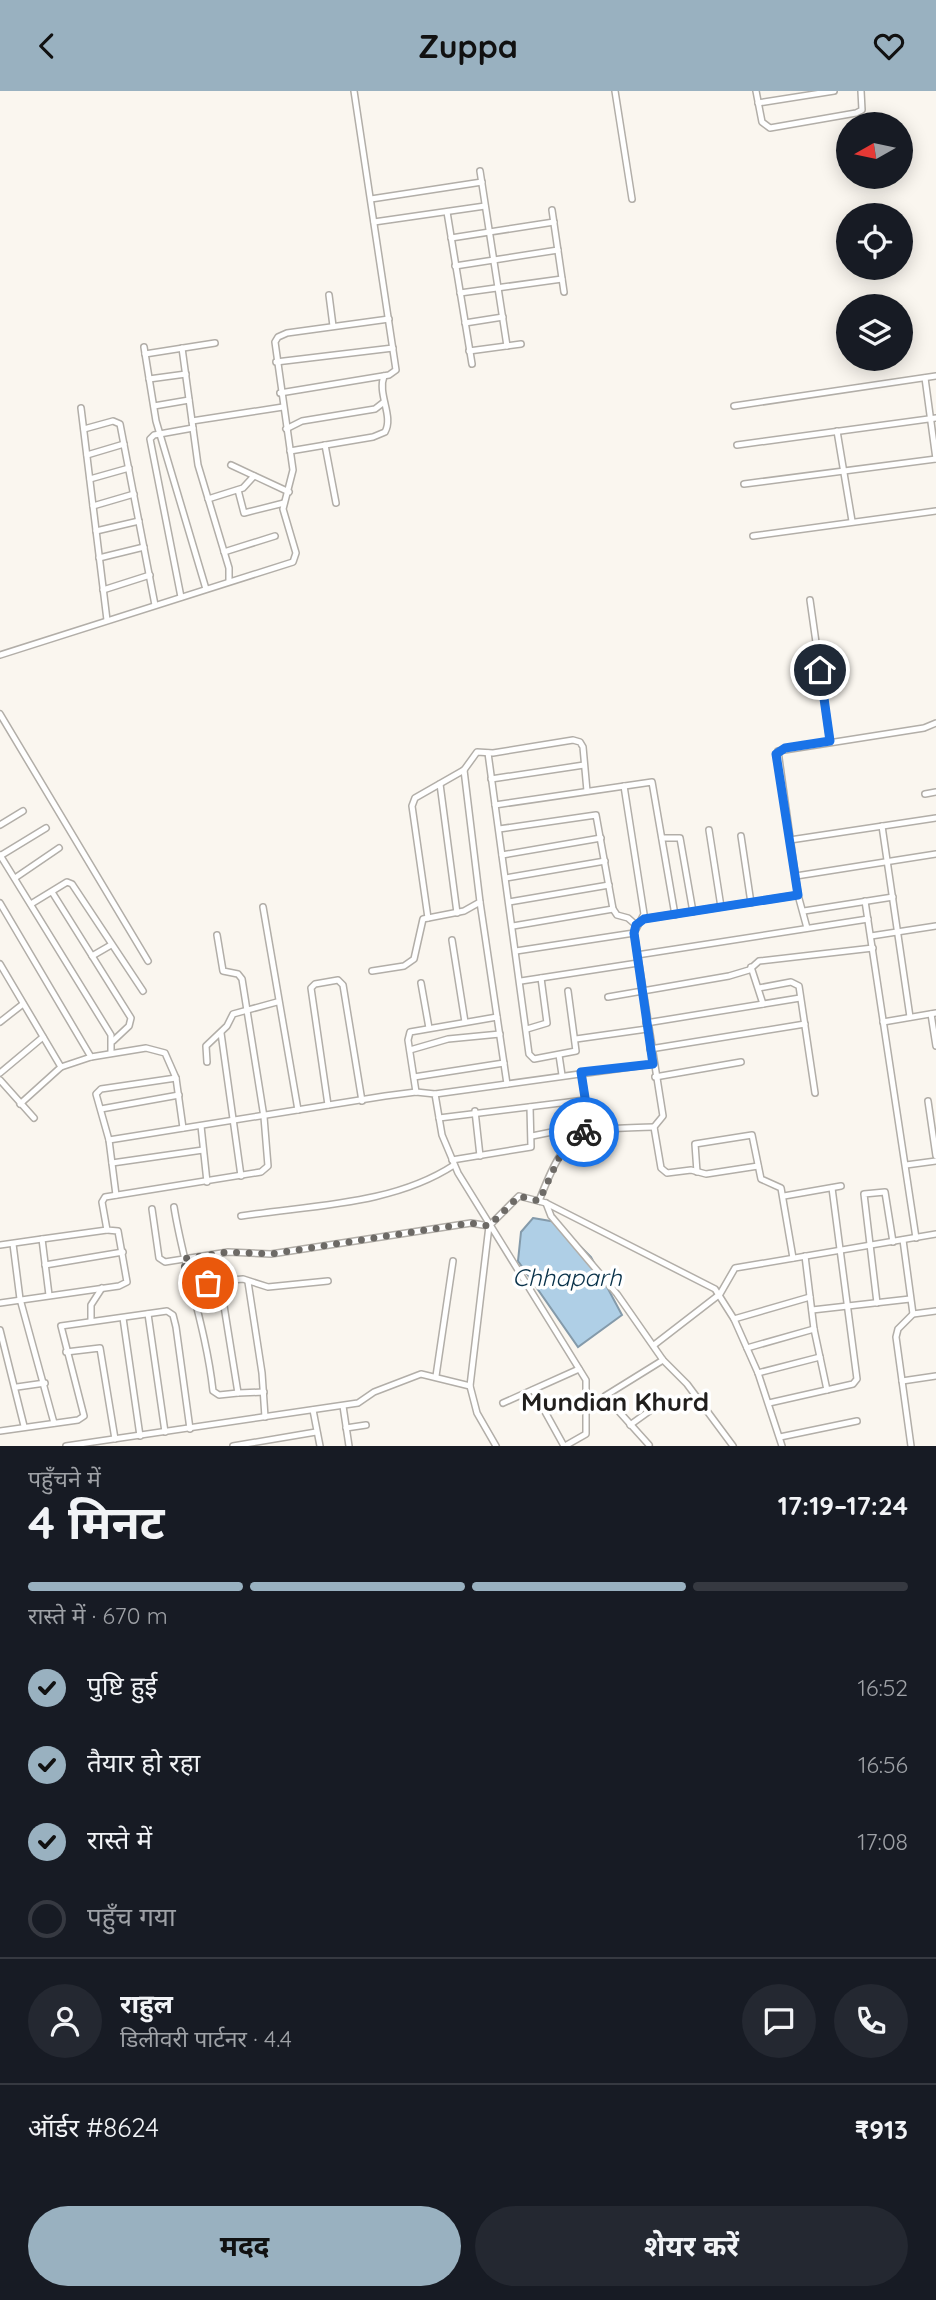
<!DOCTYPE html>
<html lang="hi">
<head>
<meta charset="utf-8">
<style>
	:root { --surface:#171b24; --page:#242831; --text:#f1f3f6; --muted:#9ea1a6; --line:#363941; --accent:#99b1c0 }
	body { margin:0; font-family:Quicksand,"Noto Sans Devanagari",sans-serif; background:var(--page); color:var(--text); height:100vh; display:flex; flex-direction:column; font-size:26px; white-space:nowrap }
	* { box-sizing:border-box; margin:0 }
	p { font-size:23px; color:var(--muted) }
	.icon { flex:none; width:38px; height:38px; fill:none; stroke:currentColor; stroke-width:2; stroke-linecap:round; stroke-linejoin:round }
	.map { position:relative; height:1355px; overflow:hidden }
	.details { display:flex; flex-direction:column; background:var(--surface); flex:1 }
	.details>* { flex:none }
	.needle { width:46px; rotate:261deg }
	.buttons { position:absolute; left:836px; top:21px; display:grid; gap:14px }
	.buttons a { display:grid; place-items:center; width:77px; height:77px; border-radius:50%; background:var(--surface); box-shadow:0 4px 18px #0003; font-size:35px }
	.pin { position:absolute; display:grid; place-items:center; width:60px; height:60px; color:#fff; margin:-30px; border:4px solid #fff; border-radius:50%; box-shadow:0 2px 7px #0007 }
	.courier { position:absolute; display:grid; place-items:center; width:70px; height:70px; margin:-35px; border:5px solid #1a73e8; border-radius:50%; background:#fff; color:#222; box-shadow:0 2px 9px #0007 }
	.overview em { font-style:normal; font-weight:700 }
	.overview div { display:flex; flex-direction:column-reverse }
	.overview { display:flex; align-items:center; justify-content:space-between; height:119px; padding:0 28px }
	h1 { font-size:46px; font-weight:700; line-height:52px }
	.bar { display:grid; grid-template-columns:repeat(4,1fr); gap:10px 7px; align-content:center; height:84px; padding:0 28px }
	.bar i { height:9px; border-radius:5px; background:var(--line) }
	.bar .selected { background:var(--accent) }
	.bar p { grid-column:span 4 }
	.line { display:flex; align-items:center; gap:18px; padding:0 28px; border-top:2px solid var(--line) }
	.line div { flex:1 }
	.round { display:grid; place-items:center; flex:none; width:74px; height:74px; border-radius:37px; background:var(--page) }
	ol { padding:0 28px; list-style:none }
	li { display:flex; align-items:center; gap:21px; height:77px }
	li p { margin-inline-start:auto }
	li .icon { padding:7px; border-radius:50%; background:var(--accent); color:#111; stroke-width:4 }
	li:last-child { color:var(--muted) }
	li i { width:38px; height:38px; border:4px solid var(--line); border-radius:50% }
	.button { display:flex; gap:14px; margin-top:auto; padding:14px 28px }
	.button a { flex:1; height:80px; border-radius:42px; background:var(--accent); color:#111; font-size:28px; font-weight:700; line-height:80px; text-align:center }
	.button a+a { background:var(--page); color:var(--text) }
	header { display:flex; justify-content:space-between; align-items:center; height:91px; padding:0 28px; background:var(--accent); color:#111; font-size:32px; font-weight:700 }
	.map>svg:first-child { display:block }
</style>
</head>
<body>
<header><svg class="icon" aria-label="back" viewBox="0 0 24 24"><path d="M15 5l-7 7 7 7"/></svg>Zuppa<svg class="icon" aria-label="heart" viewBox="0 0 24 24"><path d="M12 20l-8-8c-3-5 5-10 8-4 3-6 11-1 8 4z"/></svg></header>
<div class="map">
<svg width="936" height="1355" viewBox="0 0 936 1355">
	<rect width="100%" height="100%" fill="#faf6ef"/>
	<!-- water -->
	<polygon fill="#afcfe6" stroke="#849aaa" stroke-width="2" points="533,1127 556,1131 591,1166 622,1224 578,1256 518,1170 521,1141"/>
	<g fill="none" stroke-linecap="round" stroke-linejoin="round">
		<!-- street casing -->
		<g stroke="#b2aea8" stroke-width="8">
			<g id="street">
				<polyline points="615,0 632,108"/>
				<polyline points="756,0 762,31 770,37 856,22 862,19 861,0"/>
				<polyline points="758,12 834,0"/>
				<polyline points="480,80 507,255"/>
				<polyline points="371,108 482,91"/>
				<polyline points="552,119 564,201"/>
				<polyline points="447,121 472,273"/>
				<polyline points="374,131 485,115"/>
				<polyline points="451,147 554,131"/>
				<polyline points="455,175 558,159"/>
				<polyline points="460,202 562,188"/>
				<polyline points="329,204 333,235"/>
				<polyline points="465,232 503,226"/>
				<polyline points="144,256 156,330 206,498"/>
				<polyline points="182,257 198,374 229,477 229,490"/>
				<polyline points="469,260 521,253"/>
				<polyline points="145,263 215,252"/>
				<polyline points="276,271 393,257"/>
				<polyline points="925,287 936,368"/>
				<polyline points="149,288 186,283"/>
				<polyline points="280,302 389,284 396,279 354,0"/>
				<polyline points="154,315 189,309"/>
				<polyline points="734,315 936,285"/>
				<polyline points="81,317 107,529"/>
				<polyline points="192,330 283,316"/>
				<polyline points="84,338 113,330 120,333 155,514"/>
				<polyline points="286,338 302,330 375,318 384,311"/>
				<polyline points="837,340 852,430"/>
				<polyline points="325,354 336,412"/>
				<polyline points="737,354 936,327"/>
				<path d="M290 360 373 346 385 341C394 325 377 303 384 285"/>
				<polyline points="87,364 124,353"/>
				<polyline points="231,374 289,401"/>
				<polyline points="90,388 129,377"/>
				<polyline points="744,393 936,368"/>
				<polyline points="238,399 244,422 284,412"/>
				<polyline points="208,408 243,397 254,385"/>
				<polyline points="93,415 134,403"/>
				<polyline points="96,440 139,430"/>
				<polyline points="753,445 936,420"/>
				<polyline points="224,461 275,445"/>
				<polyline points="99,467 144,456"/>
				<polyline points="103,499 150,484"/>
				<polyline points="181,506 150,348 154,344 193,337"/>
				<polyline points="810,509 830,650"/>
				<polyline points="0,564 293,471 296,462 283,418 293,379 275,251 278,246 287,242 389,228"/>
				<polyline points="0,623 148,870"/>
				<polyline points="488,662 529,963 534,968 576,960 568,900"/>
				<polyline points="491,688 584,674"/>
				<polyline points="440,693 457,822"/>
				<polyline points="624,695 644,823 634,842 663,1025 654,1036 661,1077 667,1082 691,1079 706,1083 758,1075"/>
				<polyline points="925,703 936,701"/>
				<polyline points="495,714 652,691 675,824"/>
				<polyline points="0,734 23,720"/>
				<polyline points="882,735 910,926"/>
				<polyline points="499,738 596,724 613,818 617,824 628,827 636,834"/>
				<polyline points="709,739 721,816"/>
				<polyline points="741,745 751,812"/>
				<polyline points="662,747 680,747 693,821"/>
				<polyline points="790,749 936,727"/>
				<polyline points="0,764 111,944 111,962"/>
				<polyline points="502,764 601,747"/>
				<polyline points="0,765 46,737"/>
				<polyline points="796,785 936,763"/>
				<polyline points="15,787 59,757"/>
				<polyline points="506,787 605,770"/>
				<polyline points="52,801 131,927 129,935 113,950"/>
				<polyline points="865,810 916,1147"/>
				<polyline points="480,811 507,993"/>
				<polyline points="509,811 609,794"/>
				<polyline points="0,812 91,966 146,957 165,962 176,987 183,1037"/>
				<polyline points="31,813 67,791 72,793 143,900"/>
				<polyline points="263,816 298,1019"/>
				<polyline points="804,820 893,806"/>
				<polyline points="428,827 412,715 415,707 464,679 477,661 493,662 573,649 580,651 583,656 587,700"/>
				<polyline points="644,828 798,804"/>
				<polyline points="513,835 613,818"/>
				<polyline points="807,837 798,804 778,660 924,637 936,632"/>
				<polyline points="871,845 936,835"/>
				<polyline points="452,849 465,931"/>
				<polyline points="516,860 634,842"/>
				<polyline points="637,864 868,828"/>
				<polyline points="92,865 111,854"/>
				<polyline points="0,873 61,976"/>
				<polyline points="751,876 763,913"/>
				<polyline points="372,880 404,875 414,868 423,828 464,820 480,811 464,679"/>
				<polyline points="521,890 638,872"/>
				<polyline points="421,892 429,937"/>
				<polyline points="759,897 791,891 799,895 815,1002"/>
				<polyline points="608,906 729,885 749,879 759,870 873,857"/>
				<polyline points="931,923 936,955"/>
				<polyline points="0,931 23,913"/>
				<polyline points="883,931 936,922"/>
				<polyline points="646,932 800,907"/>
				<polyline points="527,938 547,932 541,887"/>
				<polyline points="221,942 241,1085"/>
				<polyline points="576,948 647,938"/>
				<polyline points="650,958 805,933"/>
				<polyline points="410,959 448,948 500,943"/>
				<polyline points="559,964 562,984"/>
				<polyline points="207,971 206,955 227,935 233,923 277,911"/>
				<polyline points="581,981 590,1039"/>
				<polyline points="0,982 43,946"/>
				<polyline points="414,986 504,972"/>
				<polyline points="655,986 741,971"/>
				<polyline points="0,989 34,1027"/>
				<polyline points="416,1001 408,949 410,941 497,926"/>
				<polyline points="435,1003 652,973"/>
				<polyline points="928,1010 936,1065"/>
				<polyline points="20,1013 61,976 91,966"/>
				<polyline points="328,1014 311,897 315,893 338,889 343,894 362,1010"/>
				<polyline points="101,1018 179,1004"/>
				<polyline points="475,1020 480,1065"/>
				<polyline points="439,1027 585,1009"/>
				<polyline points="201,1035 207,1091"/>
				<polyline points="532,1045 557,1040 567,1053"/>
				<polyline points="109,1049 385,1005 416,1001 435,1003 442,1044 458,1082 586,1289 586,1343 565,1355"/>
				<polyline points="452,1069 531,1056 530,1016"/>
				<polyline points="112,1072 203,1059"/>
				<polyline points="906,1074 936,1070"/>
				<polyline points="697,1081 695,1053 752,1044 761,1088 781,1097 793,1167"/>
				<polyline points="116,1104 109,1049 96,1003 101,998 176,987"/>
				<polyline points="784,1105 841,1095"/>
				<path d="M539 1110C568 1035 578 1038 654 1036"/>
				<polyline points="546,1112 551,1125 617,1203 663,1269 687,1293 733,1355"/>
				<path d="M174 1116C184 1178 206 1237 213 1300L219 1304 238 1302"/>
				<polyline points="152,1118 159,1167 165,1171 228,1161 271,1163 471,1132 489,1135"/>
				<path d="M241 1125C312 1114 393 1114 454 1074"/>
				<polyline points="903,1149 913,1223 936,1220"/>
				<polyline points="13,1153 20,1208 54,1332"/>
				<polyline points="0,1154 42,1148"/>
				<polyline points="805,1165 814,1238 827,1299"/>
				<polyline points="45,1174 123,1161"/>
				<polyline points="248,1191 262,1282 265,1326"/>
				<polyline points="191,1195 220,1190"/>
				<polyline points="49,1204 42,1148 107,1139"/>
				<polyline points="0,1212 119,1195 127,1191 118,1140 107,1139 102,1111 105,1106 261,1081 268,1075 264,1026 242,888 238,883 223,880 217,844"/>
				<polyline points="877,1212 864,1103 885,1101 893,1151"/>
				<polyline points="812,1219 910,1208"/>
				<polyline points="148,1223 165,1341"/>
				<polyline points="123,1227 140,1345"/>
				<polyline points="734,1228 810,1206"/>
				<polyline points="91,1230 91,1214 102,1197"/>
				<polyline points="0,1239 24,1335"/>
				<polyline points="654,1254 720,1203 735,1177 936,1143"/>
				<polyline points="747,1257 814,1238"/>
				<polyline points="66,1261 100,1257 115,1348"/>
				<polyline points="758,1282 820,1266"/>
				<polyline points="436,1285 453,1170"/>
				<polyline points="902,1290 936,1285"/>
				<polyline points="17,1296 45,1292"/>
				<polyline points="533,1299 564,1355"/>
				<polyline points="264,1301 238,1302 220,1190 243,1188 268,1196 328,1190"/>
				<polyline points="503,1312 579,1278"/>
				<polyline points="769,1312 853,1293 857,1288 832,1097"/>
				<polyline points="343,1315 349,1355"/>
				<polyline points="313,1319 320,1355"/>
				<polyline points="630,1334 655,1316"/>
				<polyline points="346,1337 366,1334"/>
				<polyline points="0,1340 78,1329 84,1325 61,1235 167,1220 173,1224 176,1236 190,1338"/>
				<polyline points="780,1346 857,1330"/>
				<polyline points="649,1354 605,1305 663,1269"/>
				<polyline points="66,1355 358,1312 374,1301 421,1283 470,1295"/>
				<polyline points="233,1355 316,1341"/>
				<polyline points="496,1355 477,1322 470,1295 489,1135 519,1105 546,1112 715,1198 734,1228 758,1282 782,1355"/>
				<polyline points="911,1355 896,1246 898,1238 913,1223"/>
			</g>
		</g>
		<!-- street -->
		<use href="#street" stroke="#fff" stroke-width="5"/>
	</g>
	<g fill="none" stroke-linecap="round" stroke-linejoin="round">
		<!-- done -->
		<polyline stroke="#6d6a66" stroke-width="7" stroke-dasharray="0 12.6" points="208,1192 191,1195 182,1168 228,1161 271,1163 471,1132 489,1135 519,1105 539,1110 564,1056 584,1041"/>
		<!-- route -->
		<polyline stroke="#1a73e8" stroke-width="9" points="584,1041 590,1039 581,981 653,973 634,842 636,834 644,828 798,804 776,663 785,657 830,650 820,579"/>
	</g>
	<g text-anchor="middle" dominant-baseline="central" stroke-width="7" stroke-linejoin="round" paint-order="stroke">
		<!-- water labels -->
		<g font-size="24" font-style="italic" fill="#083149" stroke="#fff">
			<text x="567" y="1186">Chhaparh</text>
		</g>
		<!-- quarter labels -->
		<g font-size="26" font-weight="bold" fill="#211f1d" stroke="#fff">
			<text x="615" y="1310">Mundian Khurd</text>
		</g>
	</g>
</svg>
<div class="buttons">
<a><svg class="needle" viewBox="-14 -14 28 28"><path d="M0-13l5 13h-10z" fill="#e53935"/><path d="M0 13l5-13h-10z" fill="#9ea1a6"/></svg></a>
<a><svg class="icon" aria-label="locate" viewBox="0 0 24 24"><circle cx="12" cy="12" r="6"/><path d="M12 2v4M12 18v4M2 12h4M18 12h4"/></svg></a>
<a><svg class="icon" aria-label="layers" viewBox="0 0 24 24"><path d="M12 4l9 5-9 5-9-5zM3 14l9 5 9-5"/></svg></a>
</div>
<div class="pin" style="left:208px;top:1192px;background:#ea580c"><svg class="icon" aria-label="bag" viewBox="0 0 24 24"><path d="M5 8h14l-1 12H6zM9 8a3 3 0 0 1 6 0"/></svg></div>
<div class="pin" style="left:820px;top:579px;background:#1f2937"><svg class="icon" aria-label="home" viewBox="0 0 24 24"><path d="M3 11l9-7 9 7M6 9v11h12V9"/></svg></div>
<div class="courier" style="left:584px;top:1041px"><svg class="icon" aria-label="bike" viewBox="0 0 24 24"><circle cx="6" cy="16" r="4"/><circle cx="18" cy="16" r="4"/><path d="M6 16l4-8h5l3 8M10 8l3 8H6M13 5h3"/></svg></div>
</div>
<section class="details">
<div class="overview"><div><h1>4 मिनट</h1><p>पहुँचने में</p></div><em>17:19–17:24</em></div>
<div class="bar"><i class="selected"></i><i class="selected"></i><i class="selected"></i><i></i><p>रास्ते में · 670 m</p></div>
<ol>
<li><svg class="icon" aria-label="check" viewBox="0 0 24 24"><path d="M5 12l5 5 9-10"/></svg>पुष्टि हुई<p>16:52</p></li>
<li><svg class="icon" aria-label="check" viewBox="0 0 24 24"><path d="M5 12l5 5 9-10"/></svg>तैयार हो रहा<p>16:56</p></li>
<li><svg class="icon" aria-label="check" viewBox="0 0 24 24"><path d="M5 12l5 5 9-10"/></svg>रास्ते में<p>17:08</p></li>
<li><i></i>पहुँच गया</li>
</ol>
<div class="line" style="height:126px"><a class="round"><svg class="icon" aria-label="person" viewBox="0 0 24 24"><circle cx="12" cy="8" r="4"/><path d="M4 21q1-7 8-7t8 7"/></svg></a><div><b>राहुल</b><p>डिलीवरी पार्टनर · 4.4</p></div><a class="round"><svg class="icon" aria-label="chat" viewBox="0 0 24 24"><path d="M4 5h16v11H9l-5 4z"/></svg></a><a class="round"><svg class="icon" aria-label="phone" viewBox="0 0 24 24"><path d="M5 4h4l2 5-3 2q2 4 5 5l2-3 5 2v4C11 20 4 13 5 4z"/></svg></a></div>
<div class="line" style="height:91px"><div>ऑर्डर #8624</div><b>₹913</b></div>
<div class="button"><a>मदद</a><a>शेयर करें</a></div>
</section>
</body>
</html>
